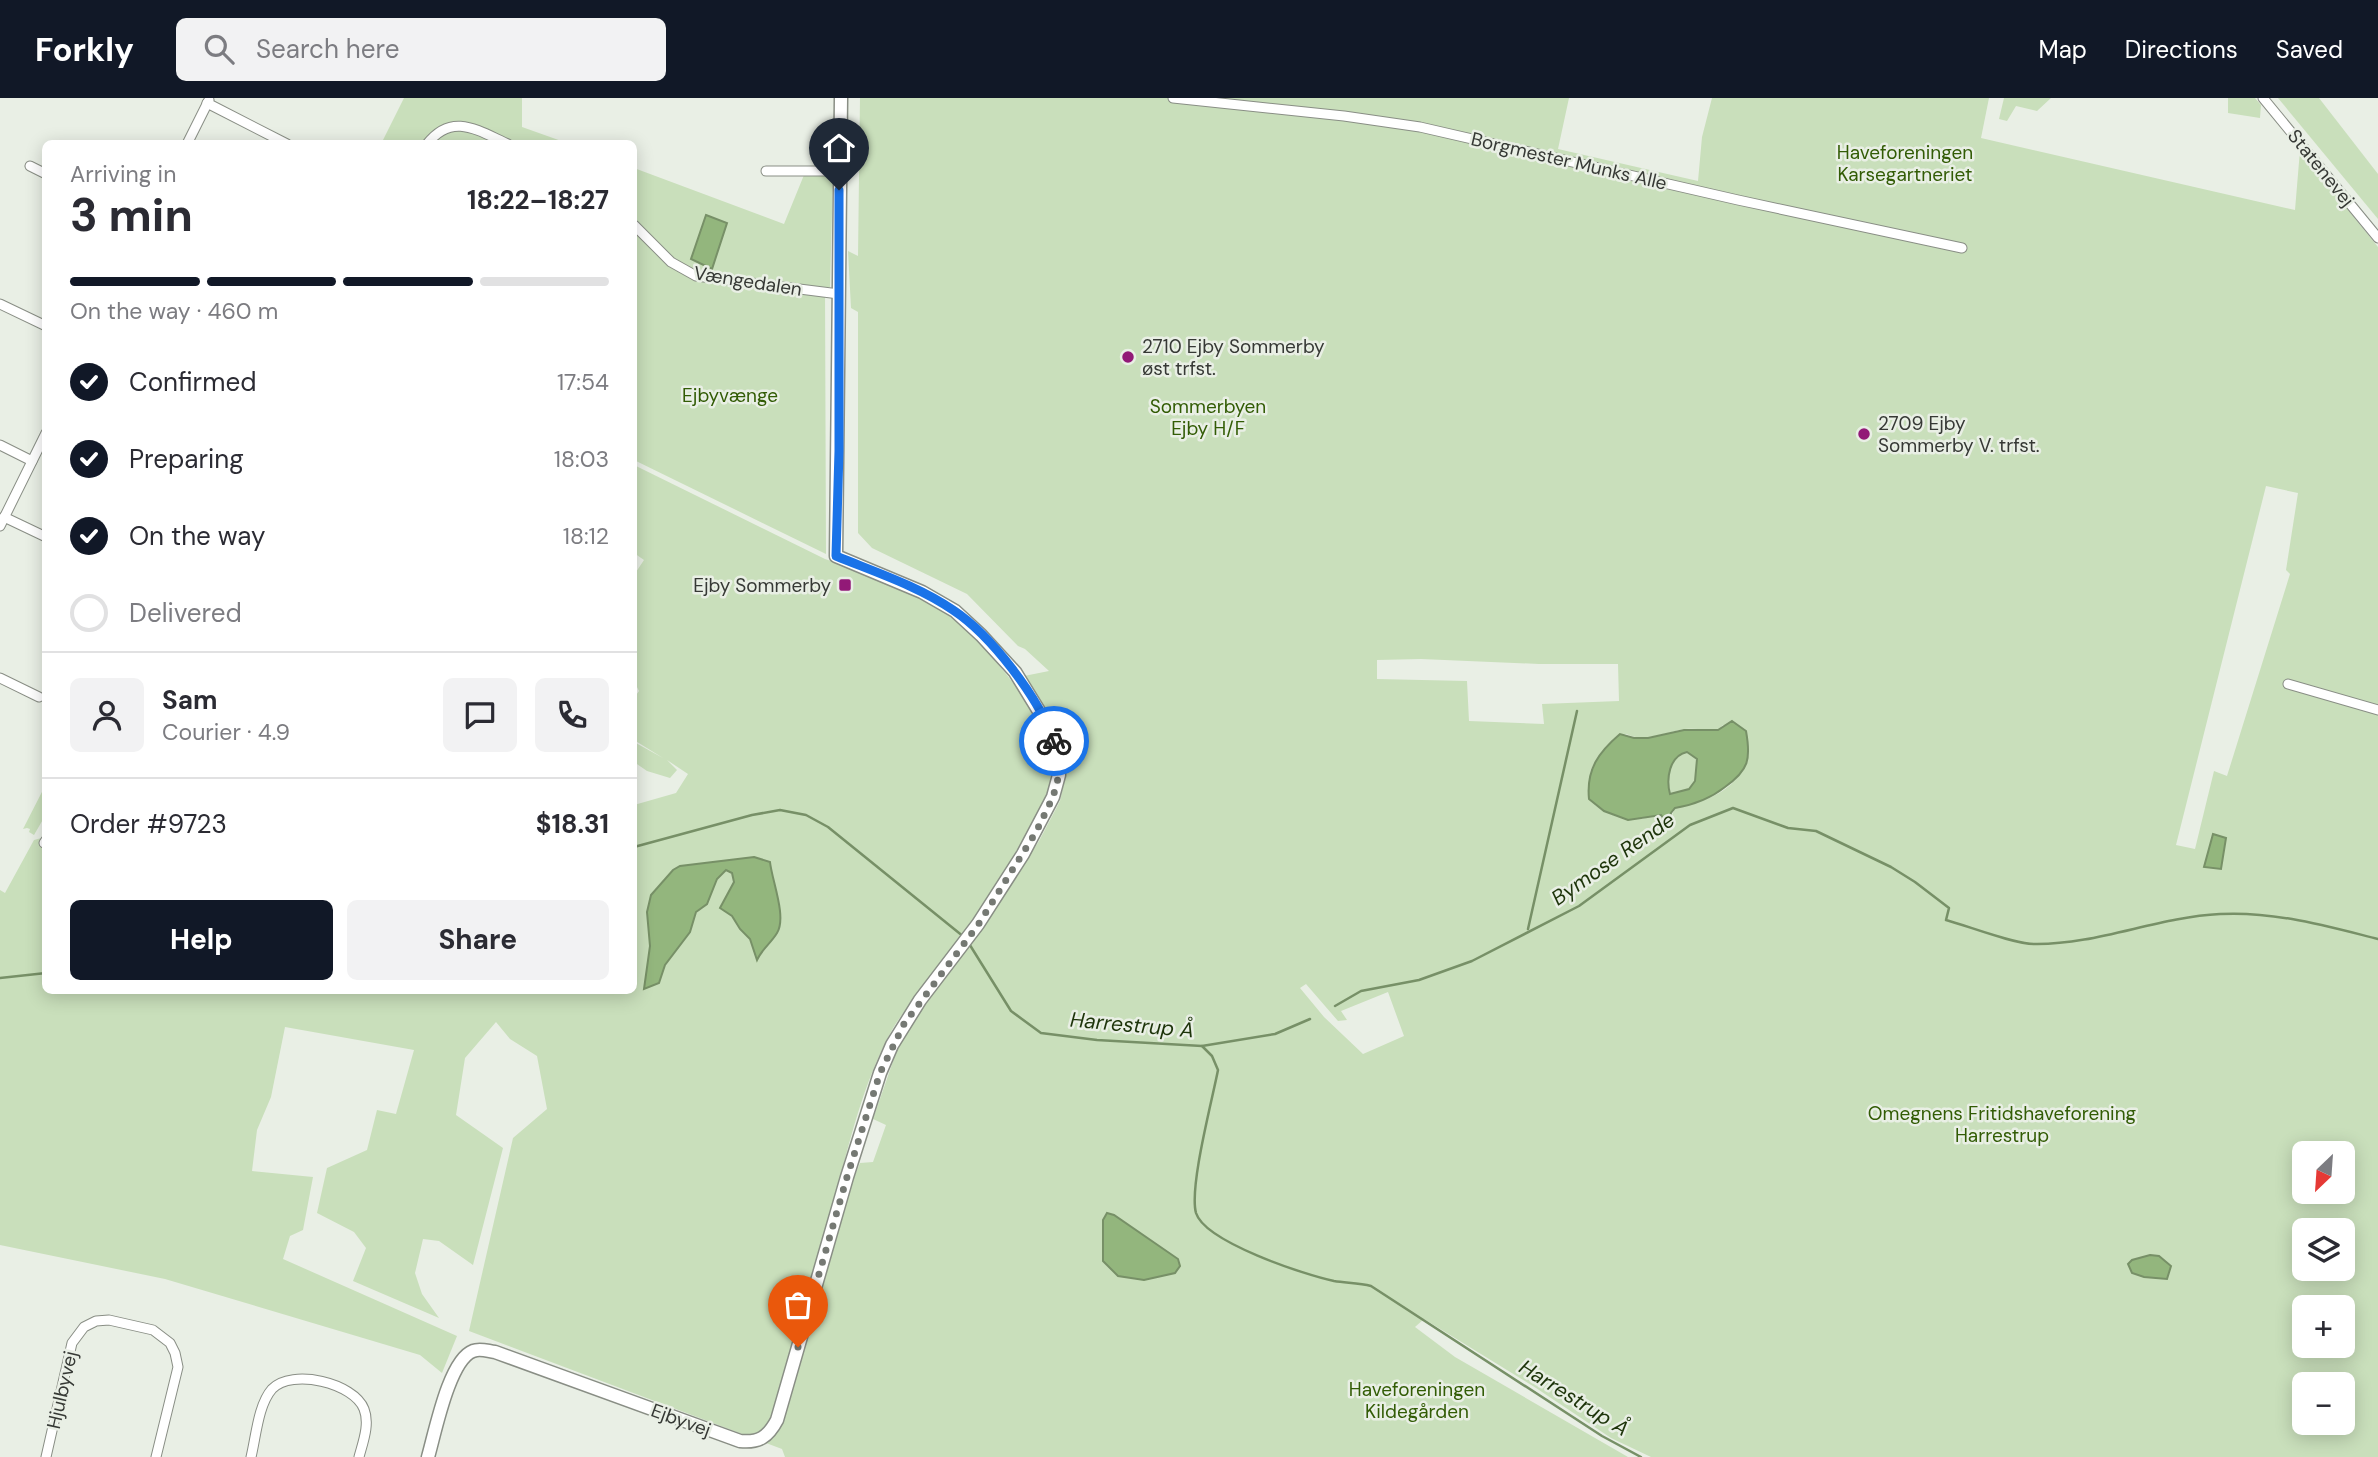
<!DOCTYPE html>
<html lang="en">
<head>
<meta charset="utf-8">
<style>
	:root { --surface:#fff; --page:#f2f2f3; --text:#2b2b33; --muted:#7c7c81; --line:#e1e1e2; --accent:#111827 }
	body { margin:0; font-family:"DM Sans",sans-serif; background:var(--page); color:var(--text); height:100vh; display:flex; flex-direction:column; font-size:26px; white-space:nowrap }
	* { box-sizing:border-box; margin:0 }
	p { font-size:23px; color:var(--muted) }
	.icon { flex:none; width:38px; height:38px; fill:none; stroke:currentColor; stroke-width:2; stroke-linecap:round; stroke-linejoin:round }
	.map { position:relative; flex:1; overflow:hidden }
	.details { position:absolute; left:42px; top:42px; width:595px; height:854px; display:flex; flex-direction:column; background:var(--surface); border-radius:10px; box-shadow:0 4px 18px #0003 }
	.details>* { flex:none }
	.needle { width:46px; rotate:205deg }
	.tools { position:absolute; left:2292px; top:1043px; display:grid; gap:14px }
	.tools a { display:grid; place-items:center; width:63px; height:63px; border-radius:10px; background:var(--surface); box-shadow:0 4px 18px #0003; font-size:35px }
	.pin { position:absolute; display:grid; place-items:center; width:60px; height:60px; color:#fff; margin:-72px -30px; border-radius:50% 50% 50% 0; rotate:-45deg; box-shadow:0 0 7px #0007 }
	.pin .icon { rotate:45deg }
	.courier { position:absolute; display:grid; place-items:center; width:70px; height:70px; margin:-35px; border:5px solid #1a73e8; border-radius:50%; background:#fff; color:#222; box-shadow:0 2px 9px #0007 }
	.summary em { font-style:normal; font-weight:700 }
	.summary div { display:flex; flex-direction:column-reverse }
	.summary { display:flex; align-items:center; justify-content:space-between; height:119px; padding:0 28px }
	h1 { font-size:46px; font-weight:700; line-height:52px }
	.bar { display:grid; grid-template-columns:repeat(4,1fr); gap:10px 7px; align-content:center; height:84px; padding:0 28px }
	.bar i { height:9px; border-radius:5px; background:var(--line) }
	.bar .active { background:var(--accent) }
	.bar p { grid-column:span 4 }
	.line { display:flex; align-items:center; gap:18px; padding:0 28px; border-top:2px solid var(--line) }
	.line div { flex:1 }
	.round { display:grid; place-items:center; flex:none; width:74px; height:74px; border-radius:10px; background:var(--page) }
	ol { padding:0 28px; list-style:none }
	li { display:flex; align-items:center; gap:21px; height:77px }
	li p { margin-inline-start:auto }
	li .icon { padding:7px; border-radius:50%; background:var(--accent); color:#fff; stroke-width:4 }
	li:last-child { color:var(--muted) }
	li i { width:38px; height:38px; border:4px solid var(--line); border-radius:50% }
	.button { display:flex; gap:14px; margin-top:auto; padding:14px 28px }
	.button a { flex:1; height:80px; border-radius:10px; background:var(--accent); color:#fff; font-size:28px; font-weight:700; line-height:80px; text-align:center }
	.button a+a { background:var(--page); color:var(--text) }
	header { display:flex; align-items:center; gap:42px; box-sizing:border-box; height:98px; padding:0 35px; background:var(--accent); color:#fff }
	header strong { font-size:33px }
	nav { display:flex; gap:38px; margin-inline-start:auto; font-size:24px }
	.search { width:490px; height:63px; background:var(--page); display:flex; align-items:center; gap:18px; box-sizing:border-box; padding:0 24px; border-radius:10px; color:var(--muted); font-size:26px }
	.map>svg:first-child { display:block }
</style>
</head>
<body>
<header>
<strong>Forkly</strong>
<div class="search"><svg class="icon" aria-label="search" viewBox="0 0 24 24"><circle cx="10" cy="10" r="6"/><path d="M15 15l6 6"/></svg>Search here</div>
<nav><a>Map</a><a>Directions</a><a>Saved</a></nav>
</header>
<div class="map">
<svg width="2378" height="1359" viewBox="0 0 2378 1359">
	<rect width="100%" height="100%" fill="#e9efe5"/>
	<!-- green -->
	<g fill="#c9dfbb" fill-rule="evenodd">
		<polygon points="404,0 522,0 522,29 567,45 381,46"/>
		<path d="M860 0H1569L1558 51 1698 83 1702 39 1712 0H1989L1981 40 2295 112 2300 52 2378 149V1359H1651L1611 1340 1536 1290 1424 1221 1415 1229 1455 1259 1628 1359H785L782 1351 469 1233 513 1040 547 1011 537 958 510 941 496 924 465 960 456 1017 503 1050 473 1167 439 1143 423 1141 415 1175 422 1196 439 1220 353 1183 366 1150 354 1134 317 1115 327 1070 367 1052 377 1012 396 1016 414 952 285 929 271 999 257 1032 252 1073 313 1079 303 1132 290 1138 283 1161 457 1238 442 1275 420 1257 165 1181 0 1147V792L5 795 34 742 45 739 46 892H634V707L676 695 688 676 667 662 677 672 670 680 647 673 634 664V644L663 660 634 642V600L639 593 634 583V477L644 462 634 455V367L825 461C864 473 922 497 954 521 973 535 987 553 1002 571 1017 588 1045 630 1051 652 1067 709 958 843 923 890 913 904 900 917 892 932 863 984 849 1046 834 1103L842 1109 860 1065 873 1064 886 1027 873 1021 898 949 920 914 974 842 1039 743 1060 703 1066 676 1065 657 1060 638 1024 578 1049 573 1025 551 1018 548 967 496 872 450 858 435V214L851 210 848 153 858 158ZM2266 388 2298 395 2286 472 2290 476 2227 678 2214 673 2195 751 2176 747ZM1421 561 1539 566H1618L1619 603 1542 606 1544 626 1469 623 1467 583 1377 581V562ZM1723 627 1746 633C1756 682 1718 702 1675 710L1670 722 1653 717 1642 721 1615 718 1595 707 1588 691 1591 671 1610 644 1626 636C1645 645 1665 634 1685 631 1696 630 1707 632 1718 632ZM1306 886 1338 923 1347 922 1341 913 1388 894 1404 938 1363 956 1324 919 1300 890ZM2305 1055H2343V1094H2305ZM2305 1132H2343V1171H2305ZM2305 1209H2343V1248H2305ZM2305 1286H2343V1325H2305Z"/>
		<polygon points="2004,0 2051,0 2037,13 2016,8 2007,23 1999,21"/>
		<polygon points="2228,0 2255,0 2261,7 2260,20 2228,15"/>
		<polygon points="2278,0 2319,0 2378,76 2378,121"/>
		<polygon points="634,70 784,126 804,77 833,78 830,189 825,191 826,456 634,362"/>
		<path d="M1687 654 1697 661 1695 683 1689 691 1670 696C1666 680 1669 658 1687 654Z"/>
		<polygon points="45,688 45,718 34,737 29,734 30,731 27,730 23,731"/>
	</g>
	<!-- water -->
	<g fill="#93b67d" stroke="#779067" stroke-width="2" fill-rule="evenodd">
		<polygon points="706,117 727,125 712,171 691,161"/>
		<path d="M1732 623 1746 633C1751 661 1749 672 1725 689 1711 700 1693 707 1675 710L1671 715 1670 722 1664 721 1661 717 1628 722 1604 713 1589 701C1586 671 1599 654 1620 636L1634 640H1648L1684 632H1718ZM1687 654 1697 661 1695 683 1689 691 1670 696C1666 681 1669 658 1687 654Z"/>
		<polygon points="2213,736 2226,740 2221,771 2204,769"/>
		<path d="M754 759 770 764C772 783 787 819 777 835 771 845 762 851 757 862L750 841 740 831 732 818 720 810 734 784 732 775 726 772 717 781 707 806 696 814 690 834 665 867 659 885 644 891 650 848 647 814 651 797 673 772 680 768Z"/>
		<polygon points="1107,1115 1114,1117 1178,1161 1180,1168 1175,1175 1144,1182 1118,1178 1103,1163 1103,1122"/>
		<polygon points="2150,1157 2159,1158 2171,1168 2167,1181 2144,1179 2132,1175 2128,1166 2132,1162"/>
	</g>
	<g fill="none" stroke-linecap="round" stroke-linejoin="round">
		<!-- stream -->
		<g stroke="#779067" stroke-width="2.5">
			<polyline points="634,749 752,717 780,712 806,717 828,729 964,839"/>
			<polyline points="1528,831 1577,613"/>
			<path d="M968 844 1011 913 1041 935 1097 942 1202 948 1212 958 1218 972C1212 1003 1189 1089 1196 1115 1205 1144 1305 1177 1334 1183 1346 1185 1359 1185 1371 1188L1602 1338 1641 1359"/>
			<polyline points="0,880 46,875"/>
			<path d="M1335 908 1361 893 1419 882 1472 863 1579 808 1690 727 1733 710 1788 730 1816 733 1891 769 1915 784 1949 810 1946 822C1968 828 2014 846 2034 846 2097 847 2157 819 2220 816 2274 813 2326 828 2378 841"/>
			<polyline points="1202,948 1275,936 1310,921"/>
		</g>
		<!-- street casing -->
		<g stroke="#898e85" stroke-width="11">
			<g id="street">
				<polyline points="1173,0 1344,18 1420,29 1738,102 1962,150"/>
				<polyline points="2263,0 2378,140"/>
				<polyline points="207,5 287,46"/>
				<polyline points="187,46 209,2"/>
				<path d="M427 46C452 14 477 32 508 46"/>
				<polyline points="30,68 46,76"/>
				<polyline points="766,73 840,73"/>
				<polyline points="634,127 671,164 696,178 839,196"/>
				<polyline points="0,206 46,228"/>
				<polyline points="0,347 32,363"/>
				<polyline points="4,419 46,439"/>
				<polyline points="0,428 46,335"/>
				<polyline points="0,580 39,599"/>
				<polyline points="2288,586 2378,612"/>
				<polyline points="44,745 46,742"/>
				<polyline points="46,1359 72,1245 84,1229 96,1223 109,1222 153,1232 170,1245 175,1255 178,1269 156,1359"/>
				<path d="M251 1359C256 1339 258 1307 272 1291 292 1270 354 1285 364 1311 370 1326 363 1344 359 1359"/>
			</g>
		</g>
		<!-- secondary casing -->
		<g stroke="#898e85" stroke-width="15">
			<path id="secondary" d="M428 1359C435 1335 449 1262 473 1253 480 1250 487 1253 495 1254L740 1343C759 1345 768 1339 777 1322L847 1079 880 975 892 947 920 902 978 826 1023 756 1053 699 1059 677 1058 655 1050 631 1015 574 981 537 955 513 922 494 836 458 841 0"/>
		</g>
		<!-- street -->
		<use href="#street" stroke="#fff" stroke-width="9"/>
		<!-- secondary -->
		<use href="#secondary" stroke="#fff" stroke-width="12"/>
	</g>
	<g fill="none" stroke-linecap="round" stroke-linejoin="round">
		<!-- done -->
		<polyline stroke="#757973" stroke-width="7" stroke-dasharray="0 12.6" points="798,1249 847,1079 880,975 904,926 978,827 1036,734 1053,699 1059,677 1058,655 1054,643"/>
		<!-- route -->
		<path stroke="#1a73e8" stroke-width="9" d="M839 92V353L836 458C875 474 918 488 953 512 991 537 1039 600 1054 643"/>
	</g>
	<!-- markers -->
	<g fill="#921977" stroke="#e9efe5" stroke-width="2.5">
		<circle cx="1128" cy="259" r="7"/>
		<circle cx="1864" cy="336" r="7"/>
		<rect x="838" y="480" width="14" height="14" rx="3.5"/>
	</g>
	<g text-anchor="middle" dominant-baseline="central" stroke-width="5" stroke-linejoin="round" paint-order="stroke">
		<!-- park labels -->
		<g font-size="19" fill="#325c05" stroke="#e9efe5">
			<text x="1905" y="54">Haveforeningen<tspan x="1905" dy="22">Karsegartneriet</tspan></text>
			<text x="730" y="297">Ejbyvænge</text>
			<text x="1208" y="308">Sommerbyen<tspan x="1208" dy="22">Ejby H/F</tspan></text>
			<text x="2002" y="1015">Omegnens Fritidshaveforening<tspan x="2002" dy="22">Harrestrup</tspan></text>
			<text x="1417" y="1291">Haveforeningen<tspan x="1417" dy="22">Kildegården</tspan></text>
		</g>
		<!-- street labels -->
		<g font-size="19" fill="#363935" stroke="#e9efe5">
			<text transform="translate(1569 63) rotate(13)">Borgmester Munks Alle</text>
			<text transform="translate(2321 70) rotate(51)">Statenevej</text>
			<text transform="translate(748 183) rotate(9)">Vængedalen</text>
			<text transform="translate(62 1292) rotate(-77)">Hjulbyvej</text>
			<text transform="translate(681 1322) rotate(20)">Ejbyvej</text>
		</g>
		<!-- poi labels -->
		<g font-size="19" fill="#363935" stroke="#e9efe5" text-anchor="start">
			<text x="1142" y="248">2710 Ejby Sommerby<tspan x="1142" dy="22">øst trfst.</tspan></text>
			<text x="1878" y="325">2709 Ejby<tspan x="1878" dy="22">Sommerby V. trfst.</tspan></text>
			<text x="831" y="487" text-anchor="end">Ejby Sommerby</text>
		</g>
		<!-- water labels -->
		<g font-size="21" font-style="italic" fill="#1d340a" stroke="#e9efe5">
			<text transform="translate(1613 761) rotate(-35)">Bymose Rende</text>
			<text transform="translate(1132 927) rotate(5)">Harrestrup Å</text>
			<text transform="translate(1574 1300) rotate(32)">Harrestrup Å</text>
		</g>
	</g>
</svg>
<div class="tools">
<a><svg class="needle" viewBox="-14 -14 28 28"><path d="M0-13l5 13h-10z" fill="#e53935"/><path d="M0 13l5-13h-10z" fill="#7c7c81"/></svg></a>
<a><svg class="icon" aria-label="layers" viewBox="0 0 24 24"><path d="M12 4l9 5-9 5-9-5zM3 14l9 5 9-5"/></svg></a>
<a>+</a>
<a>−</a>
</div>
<div class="pin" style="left:798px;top:1249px;background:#ea580c"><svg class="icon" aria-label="bag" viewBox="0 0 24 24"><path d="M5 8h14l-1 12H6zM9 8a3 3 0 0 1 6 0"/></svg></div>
<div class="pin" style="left:839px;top:92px;background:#1f2937"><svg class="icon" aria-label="home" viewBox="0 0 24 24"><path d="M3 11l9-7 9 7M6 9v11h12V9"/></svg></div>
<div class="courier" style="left:1054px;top:643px"><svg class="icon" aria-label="bike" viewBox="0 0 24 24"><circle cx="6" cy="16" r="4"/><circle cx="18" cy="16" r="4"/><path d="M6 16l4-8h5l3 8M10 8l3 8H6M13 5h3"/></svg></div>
<section class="details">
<div class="summary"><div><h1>3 min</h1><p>Arriving in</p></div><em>18:22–18:27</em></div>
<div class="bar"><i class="active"></i><i class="active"></i><i class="active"></i><i></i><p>On the way · 460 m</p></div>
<ol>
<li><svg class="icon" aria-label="check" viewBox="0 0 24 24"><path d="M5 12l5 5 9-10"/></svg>Confirmed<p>17:54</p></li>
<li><svg class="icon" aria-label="check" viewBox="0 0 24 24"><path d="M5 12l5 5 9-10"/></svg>Preparing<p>18:03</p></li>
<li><svg class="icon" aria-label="check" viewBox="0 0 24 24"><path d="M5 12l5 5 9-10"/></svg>On the way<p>18:12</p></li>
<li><i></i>Delivered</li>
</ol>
<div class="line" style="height:126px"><a class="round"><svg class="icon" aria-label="person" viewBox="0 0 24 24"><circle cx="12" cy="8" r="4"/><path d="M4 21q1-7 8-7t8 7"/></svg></a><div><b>Sam</b><p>Courier · 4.9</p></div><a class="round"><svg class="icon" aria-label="chat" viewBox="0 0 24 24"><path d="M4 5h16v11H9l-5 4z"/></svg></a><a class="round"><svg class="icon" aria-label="phone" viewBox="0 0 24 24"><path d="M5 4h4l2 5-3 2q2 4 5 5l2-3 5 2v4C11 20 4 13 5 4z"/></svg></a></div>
<div class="line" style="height:91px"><div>Order #9723</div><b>$18.31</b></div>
<div class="button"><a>Help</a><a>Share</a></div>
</section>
</div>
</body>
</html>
